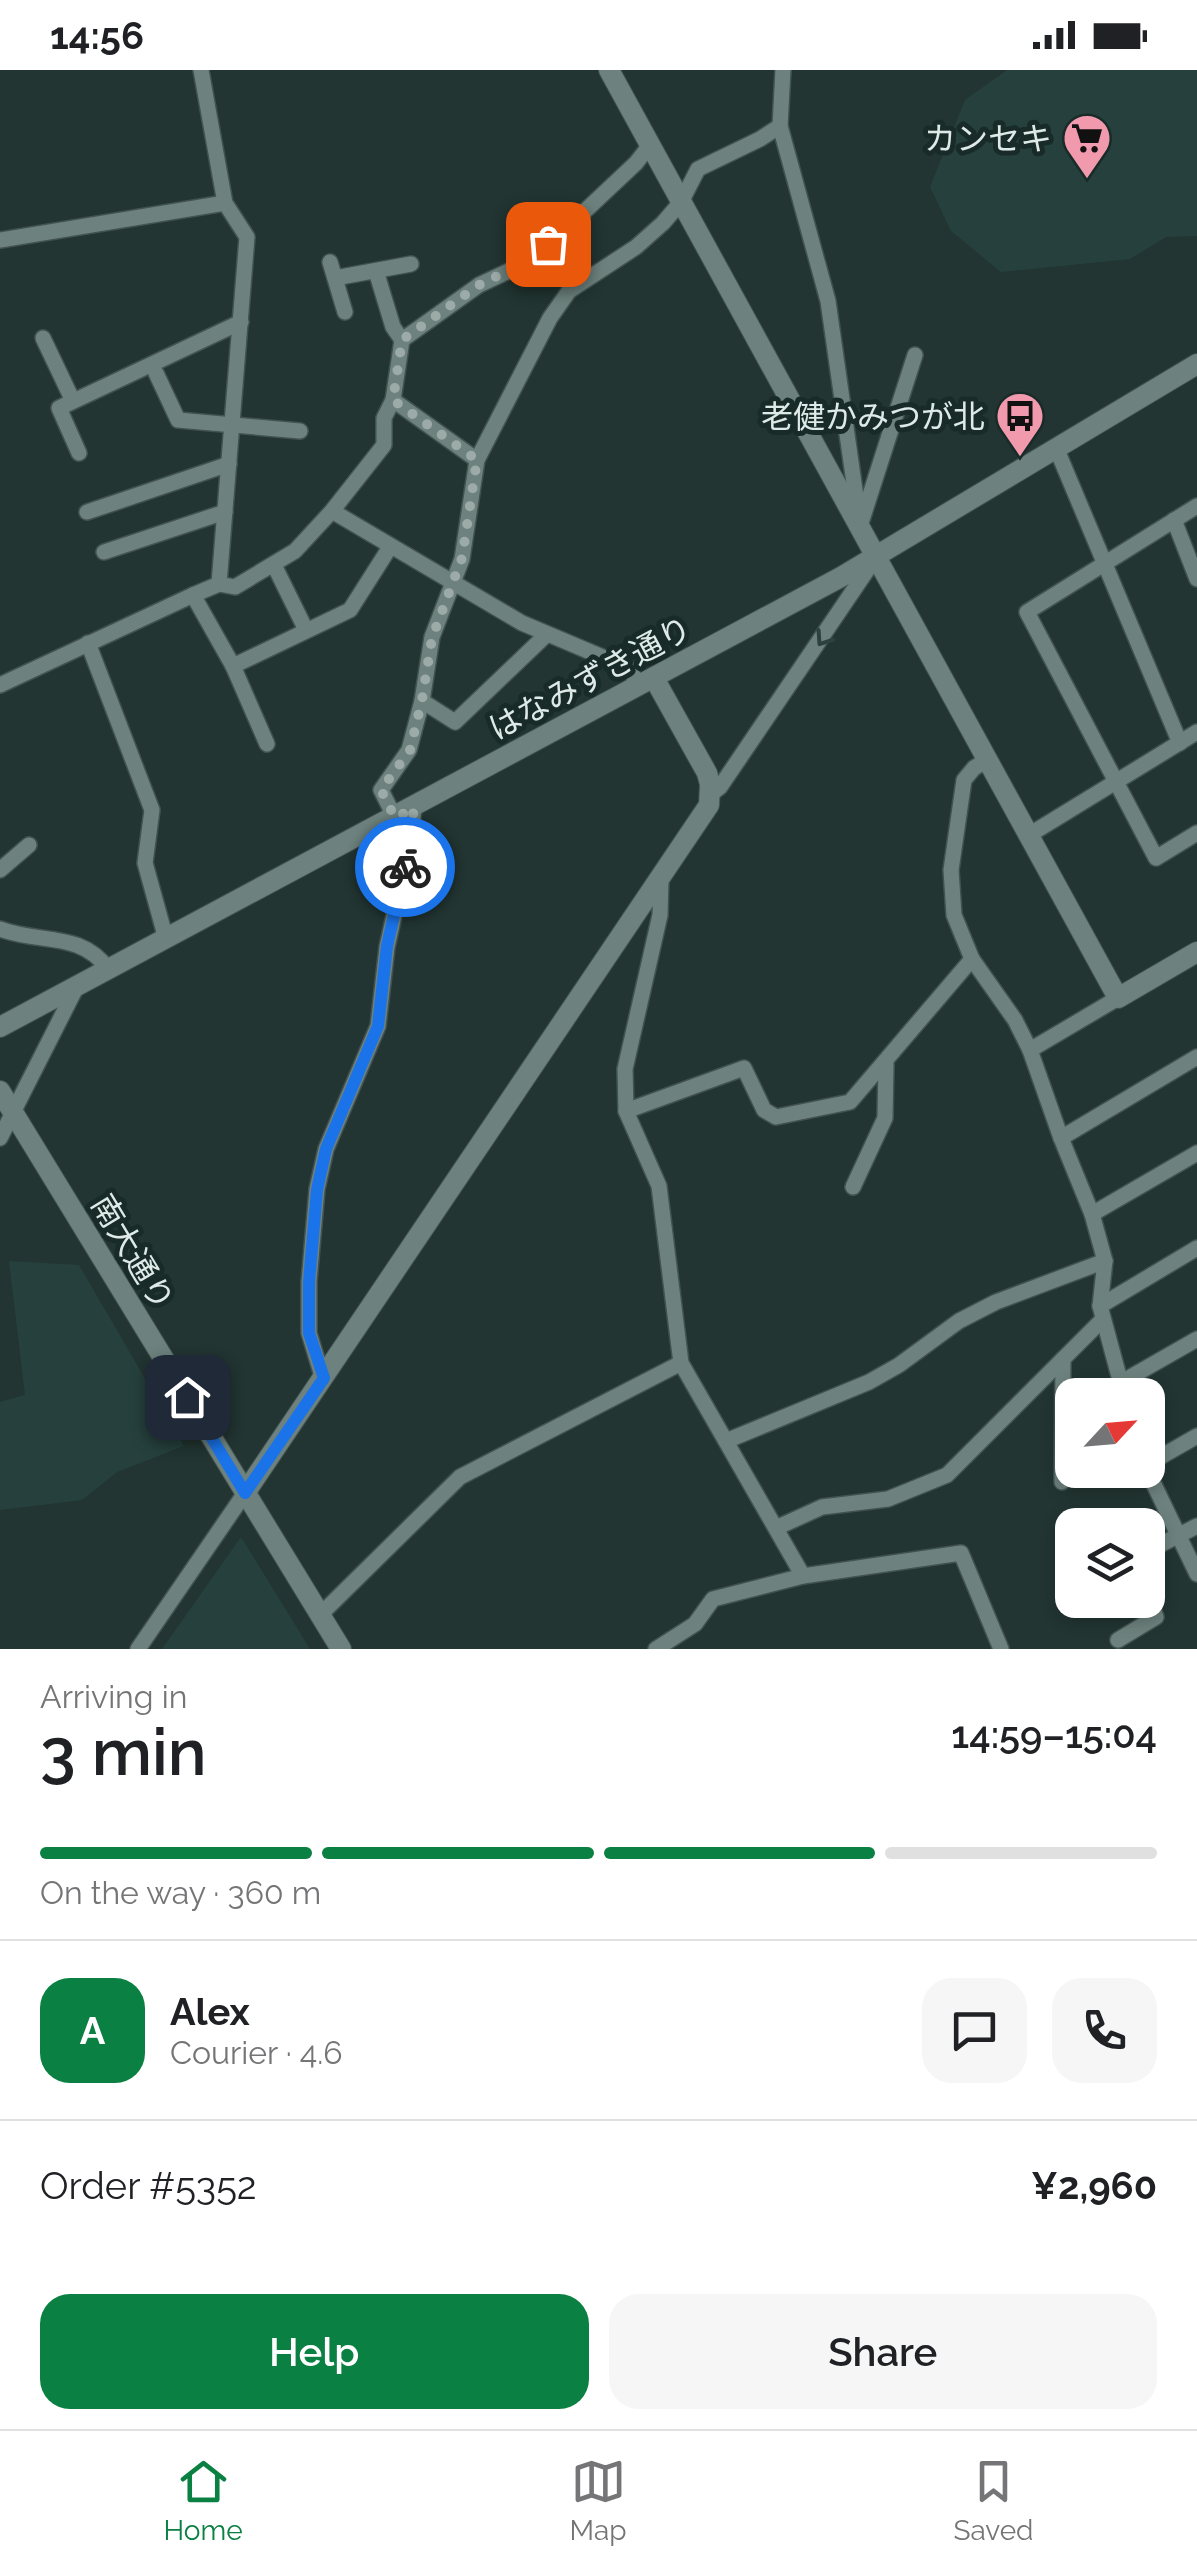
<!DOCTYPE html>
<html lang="en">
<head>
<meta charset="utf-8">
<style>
	:root { --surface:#fff; --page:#f6f6f6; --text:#202124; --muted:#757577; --line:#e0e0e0; --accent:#0b8043 }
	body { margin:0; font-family:Raleway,"Noto Sans JP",sans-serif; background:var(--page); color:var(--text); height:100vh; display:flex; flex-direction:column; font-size:38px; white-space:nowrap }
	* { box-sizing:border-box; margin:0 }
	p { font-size:32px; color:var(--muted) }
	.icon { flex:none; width:55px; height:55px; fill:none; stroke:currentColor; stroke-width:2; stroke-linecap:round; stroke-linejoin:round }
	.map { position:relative; height:1579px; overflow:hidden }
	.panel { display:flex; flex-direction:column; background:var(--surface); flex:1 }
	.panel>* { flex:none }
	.needle { width:65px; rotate:64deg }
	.fabs { position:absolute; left:1055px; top:1308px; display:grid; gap:20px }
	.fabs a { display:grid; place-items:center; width:110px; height:110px; border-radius:20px; background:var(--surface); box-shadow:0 5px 15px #0003; font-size:50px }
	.pin { position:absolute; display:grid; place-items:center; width:85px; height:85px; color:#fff; margin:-42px; border-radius:20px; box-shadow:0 5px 15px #0006 }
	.courier { position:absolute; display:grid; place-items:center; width:100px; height:100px; margin:-50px; border:8px solid #1a73e8; border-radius:50%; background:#fff; color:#222; box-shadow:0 2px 12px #0007 }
	.headline em { font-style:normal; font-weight:600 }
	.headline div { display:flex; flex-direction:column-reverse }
	.headline { display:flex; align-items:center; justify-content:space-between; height:170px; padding:0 40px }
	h1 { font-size:65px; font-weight:600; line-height:75px }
	.bar { display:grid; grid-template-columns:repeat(4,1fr); gap:15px 10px; align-content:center; height:120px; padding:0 40px }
	.bar i { height:12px; border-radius:8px; background:var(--line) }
	.bar .selected { background:var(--accent) }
	.bar p { grid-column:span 4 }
	.line { display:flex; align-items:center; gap:25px; padding:0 40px; border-top:2px solid var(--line) }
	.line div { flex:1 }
	.round { display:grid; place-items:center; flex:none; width:105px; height:105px; border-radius:30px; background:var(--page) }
	.cta { display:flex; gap:20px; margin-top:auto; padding:20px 40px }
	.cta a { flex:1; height:115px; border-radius:30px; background:var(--accent); color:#fff; font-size:40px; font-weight:600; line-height:115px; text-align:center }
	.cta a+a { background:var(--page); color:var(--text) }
	.status { display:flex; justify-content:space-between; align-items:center; height:70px; padding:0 50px; background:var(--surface); direction:ltr }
	.status svg { height:28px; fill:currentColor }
	.dock { display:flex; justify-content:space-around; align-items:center; height:140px; border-top:2px solid var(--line); background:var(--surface); font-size:28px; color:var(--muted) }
	.dock a { display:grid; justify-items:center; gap:5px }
	.dock .selected { color:var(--accent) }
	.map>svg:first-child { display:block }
</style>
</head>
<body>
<div class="status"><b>14:56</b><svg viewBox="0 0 49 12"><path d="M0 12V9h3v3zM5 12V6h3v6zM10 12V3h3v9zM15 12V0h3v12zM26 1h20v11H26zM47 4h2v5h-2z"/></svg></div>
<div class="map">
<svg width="1197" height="1579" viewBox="0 0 1197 1579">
	<rect width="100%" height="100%" fill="#223532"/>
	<!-- built -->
	<g fill="#26413d">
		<polygon points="1007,0 1197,0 1197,166 1166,167 1130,189 1001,202 951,161 930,117 965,30"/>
		<polygon points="9,1191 79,1195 184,1376 117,1402 82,1430 0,1440 0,1332 25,1325"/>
		<polygon points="241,1467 310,1579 162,1579"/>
	</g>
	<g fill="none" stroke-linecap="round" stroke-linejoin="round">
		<!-- minor casing -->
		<g stroke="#415250" stroke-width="18">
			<g id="minor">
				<polyline points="201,0 225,133 247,167 219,514"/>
				<polyline points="780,56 828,231 859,448"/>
				<polyline points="0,170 225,133"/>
				<polyline points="330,192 345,242"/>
				<polyline points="376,201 393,257 402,270"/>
				<polyline points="335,208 411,194"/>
				<polyline points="43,268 73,331"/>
				<polyline points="156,303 178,350 300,361"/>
				<polyline points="393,330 477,390"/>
				<polyline points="1057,380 1180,673"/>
				<polyline points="79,383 59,338 241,252"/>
				<polyline points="1197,436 1027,542 1156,788 1197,763"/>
				<polyline points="332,441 522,553 626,597 641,615"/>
				<polyline points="87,442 229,394"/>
				<polyline points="1174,450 1197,509"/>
				<polyline points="861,453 915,285"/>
				<polyline points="104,482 225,442"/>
				<polyline points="274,495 306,560"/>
				<polyline points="193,525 233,596 350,540 390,477"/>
				<polyline points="88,573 152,740 145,793 166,869"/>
				<polyline points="233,596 267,674"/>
				<polyline points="0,615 193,525 219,514 235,517 295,481 332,441 384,375 384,348 393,330 402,270 479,215 534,189 636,93 650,75"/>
				<polyline points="422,631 455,652 546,565"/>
				<polyline points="987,690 974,698 964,710 951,800 954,845 972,889 1015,950 1030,980 1061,1068 1092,1144 1105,1191 1100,1236 1124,1325"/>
				<polyline points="711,724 720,717 874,490"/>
				<polyline points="395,748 381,720 409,680 422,631 432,567 462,489 477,390 550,248 569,221 636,177 663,153 681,132 698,99 760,69 780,56 783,0"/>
				<polyline points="1029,765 1197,662"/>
				<polyline points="0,800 29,775"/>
				<polyline points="661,809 660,845 625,999 626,1041 744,998 764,1040 776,1047 850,1032 972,889"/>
				<path d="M0 859C39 874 81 861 108 899"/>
				<polyline points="1030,980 1118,928"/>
				<polyline points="626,1041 659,1116 681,1293 803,1506 961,1483 1001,1579"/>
				<polyline points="0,1068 77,916"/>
				<polyline points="1061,1068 1197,987"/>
				<polyline points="853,1117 885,1048 886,994"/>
				<polyline points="1092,1144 1197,1083"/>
				<polyline points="1100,1236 1197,1178"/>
				<polyline points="323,1309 309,1263 309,1212 317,1119 326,1079 378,956 387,877 410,774 414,737"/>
				<polyline points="1120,1313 1197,1269"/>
				<polyline points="726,1371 869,1312 899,1295 959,1251 996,1232 1105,1191"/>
				<polyline points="1148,1394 1197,1366"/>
				<polyline points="1147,1400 1197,1504"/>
				<polyline points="1062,1412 1063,1289"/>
				<polyline points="778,1457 822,1437 888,1429 947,1405 1103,1249"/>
				<polyline points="1148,1481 1197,1456"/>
				<polyline points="320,1545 460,1407 681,1293"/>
				<polyline points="1118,1570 1156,1547 1148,1526"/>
				<polyline points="138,1579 245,1423"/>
				<polyline points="656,1579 695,1554 713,1529 803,1506"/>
			</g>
		</g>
		<!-- tertiary casing -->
		<g stroke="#415250" stroke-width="22">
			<g id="tertiary">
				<polyline points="609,0 1118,928 1197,882"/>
				<polyline points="0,957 841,507 1197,294"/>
				<polyline points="0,1021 341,1579"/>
				<polyline points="245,1423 709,735 710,714 707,703 654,608"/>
			</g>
		</g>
		<!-- minor -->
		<use href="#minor" stroke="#6d827e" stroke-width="15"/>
		<!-- tertiary -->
		<use href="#tertiary" stroke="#6d827e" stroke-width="20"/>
	</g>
	<!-- one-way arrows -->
	<defs><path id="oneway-chevron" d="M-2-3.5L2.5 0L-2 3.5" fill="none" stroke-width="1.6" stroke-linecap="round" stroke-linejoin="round" transform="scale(2.5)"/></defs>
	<use stroke="#2d413e" href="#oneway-chevron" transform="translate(823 569) rotate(124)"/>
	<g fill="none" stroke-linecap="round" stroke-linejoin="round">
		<!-- done -->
		<polyline stroke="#9caba8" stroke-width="10" stroke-dasharray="0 18" points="405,797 414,738 395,748 381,720 410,680 422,630 432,568 462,488 477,390 393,330 402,270 479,215 534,188 548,174"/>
		<!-- route -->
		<polyline stroke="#1a73e8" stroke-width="12" points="187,1327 245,1423 324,1308 309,1263 309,1212 317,1120 326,1079 378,956 387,876 405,797"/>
	</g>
	<!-- icons -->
	<defs>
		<g id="supermarket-pin" transform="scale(2.5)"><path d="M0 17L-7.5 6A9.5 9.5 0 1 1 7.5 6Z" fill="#f29aad" stroke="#182b28"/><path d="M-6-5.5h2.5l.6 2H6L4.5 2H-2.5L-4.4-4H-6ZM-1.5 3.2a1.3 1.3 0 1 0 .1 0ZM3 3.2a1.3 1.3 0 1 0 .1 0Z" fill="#111"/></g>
		<g id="bus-pin" transform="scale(2.5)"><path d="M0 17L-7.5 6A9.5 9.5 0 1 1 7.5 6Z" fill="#f29aad" stroke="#182b28"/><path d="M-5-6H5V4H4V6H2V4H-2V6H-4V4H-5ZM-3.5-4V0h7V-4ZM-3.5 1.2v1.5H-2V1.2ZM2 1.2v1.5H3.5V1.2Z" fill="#111"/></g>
	</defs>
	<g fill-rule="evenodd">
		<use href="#supermarket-pin" x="1087" y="68"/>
		<use href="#bus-pin" x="1020" y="346"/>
	</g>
	<g text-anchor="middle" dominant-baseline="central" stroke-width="10" stroke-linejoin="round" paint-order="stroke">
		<!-- poi labels -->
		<g font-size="32" fill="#deeae8" stroke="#182b28" text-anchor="end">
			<text x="1052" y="68">カンセキ</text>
			<text x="985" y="346">老健かみつが北</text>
		</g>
		<!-- street labels -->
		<g font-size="32" fill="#deeae8" stroke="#182b28">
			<text transform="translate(590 608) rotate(-28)">はなみずき通り</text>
			<text transform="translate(133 1182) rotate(59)">南大通り</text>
		</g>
	</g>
</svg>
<div class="fabs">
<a><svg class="needle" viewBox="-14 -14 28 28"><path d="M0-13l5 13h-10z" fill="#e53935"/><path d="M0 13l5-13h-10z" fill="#757577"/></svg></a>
<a><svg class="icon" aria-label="layers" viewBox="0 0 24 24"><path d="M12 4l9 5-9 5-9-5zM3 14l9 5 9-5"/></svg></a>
</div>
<div class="pin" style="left:548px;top:174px;background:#ea580c"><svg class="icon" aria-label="bag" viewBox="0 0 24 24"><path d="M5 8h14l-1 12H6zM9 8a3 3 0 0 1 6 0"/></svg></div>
<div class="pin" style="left:187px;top:1327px;background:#1f2937"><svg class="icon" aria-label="home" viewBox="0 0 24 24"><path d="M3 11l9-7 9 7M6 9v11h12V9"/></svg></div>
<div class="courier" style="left:405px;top:797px"><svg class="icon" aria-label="bike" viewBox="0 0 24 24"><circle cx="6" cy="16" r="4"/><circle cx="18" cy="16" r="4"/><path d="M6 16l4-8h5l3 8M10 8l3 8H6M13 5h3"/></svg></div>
</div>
<section class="panel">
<div class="headline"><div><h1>3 min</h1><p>Arriving in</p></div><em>14:59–15:04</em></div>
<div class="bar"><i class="selected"></i><i class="selected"></i><i class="selected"></i><i></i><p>On the way · 360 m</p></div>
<div class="line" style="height:180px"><b class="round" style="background:var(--accent);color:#fff">A</b><div><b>Alex</b><p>Courier · 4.6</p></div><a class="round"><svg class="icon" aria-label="chat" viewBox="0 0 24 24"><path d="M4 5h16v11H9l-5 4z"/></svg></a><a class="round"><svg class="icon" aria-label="phone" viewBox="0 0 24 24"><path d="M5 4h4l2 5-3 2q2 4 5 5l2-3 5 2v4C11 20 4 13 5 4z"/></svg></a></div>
<div class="line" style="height:130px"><div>Order #5352</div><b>¥2,960</b></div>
<div class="cta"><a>Help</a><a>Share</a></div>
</section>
<nav class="dock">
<a class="selected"><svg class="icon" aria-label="home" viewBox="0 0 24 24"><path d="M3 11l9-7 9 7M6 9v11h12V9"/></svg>Home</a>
<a><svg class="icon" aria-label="map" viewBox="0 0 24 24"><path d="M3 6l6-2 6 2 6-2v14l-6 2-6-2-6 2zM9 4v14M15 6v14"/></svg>Map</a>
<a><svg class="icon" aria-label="saved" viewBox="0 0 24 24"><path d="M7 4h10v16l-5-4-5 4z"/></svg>Saved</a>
</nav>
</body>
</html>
